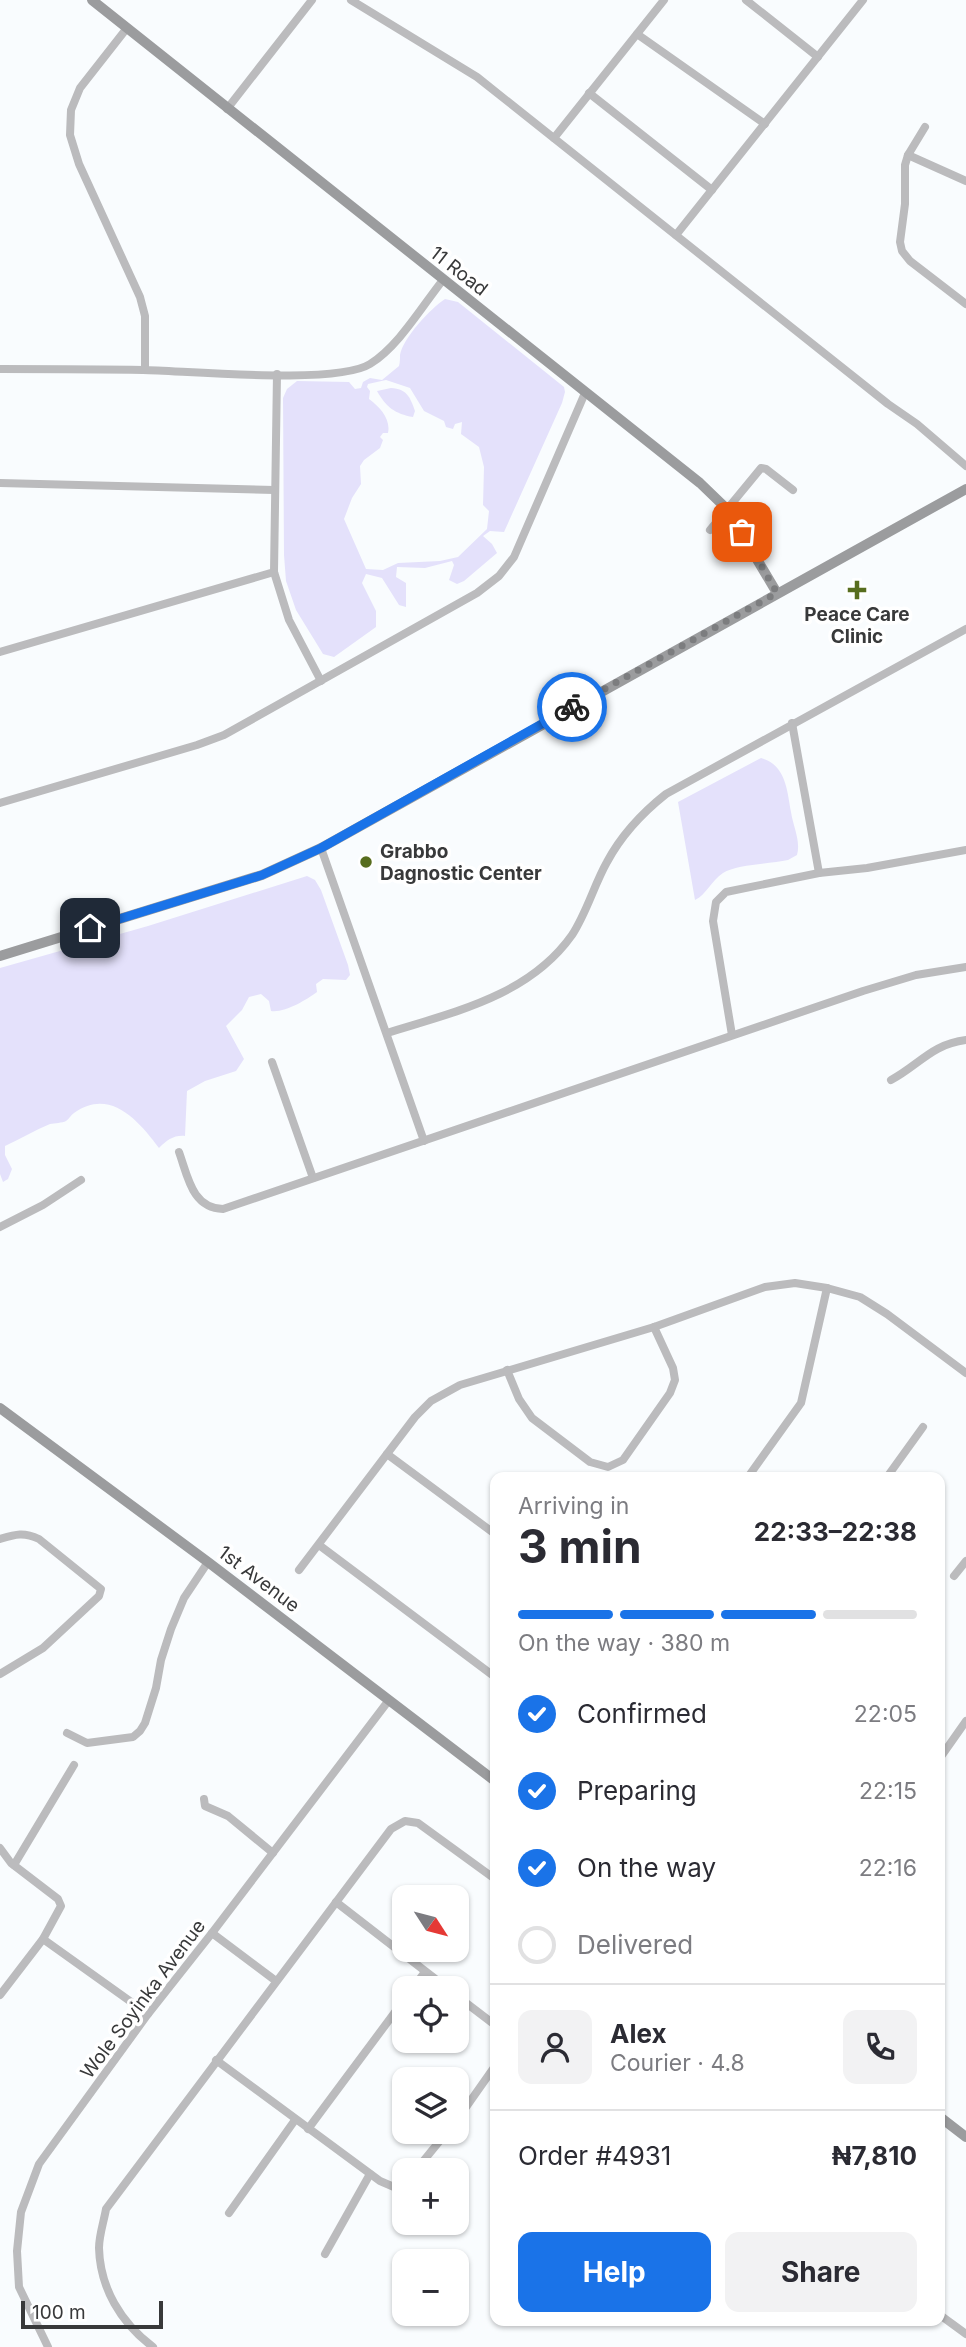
<!DOCTYPE html>
<html lang="en">
<head>
<meta charset="utf-8">
<style>
	:root { --surface:#fff; --page:#f2f2f3; --text:#2b2b33; --muted:#7c7c81; --line:#e1e1e2; --accent:#1a73e8 }
	body { margin:0; font-family:Inter,sans-serif; background:var(--page); color:var(--text); height:100vh; display:flex; flex-direction:column; font-size:26px; white-space:nowrap }
	* { box-sizing:border-box; margin:0 }
	p { font-size:23px; color:var(--muted) }
	.icon { flex:none; width:38px; height:38px; fill:none; stroke:currentColor; stroke-width:2; stroke-linecap:round; stroke-linejoin:round }
	.map { position:relative; flex:1; overflow:hidden }
	.drawer { position:absolute; left:490px; top:1472px; width:455px; height:854px; display:flex; flex-direction:column; background:var(--surface); border-radius:14px; box-shadow:0 2px 5px #0004 }
	.drawer>* { flex:none }
	.needle { width:46px; rotate:126deg }
	.buttons { position:absolute; left:392px; top:1885px; display:grid; gap:14px }
	.buttons a { display:grid; place-items:center; width:77px; height:77px; border-radius:14px; background:var(--surface); box-shadow:0 2px 5px #0004; font-size:35px }
	.scale { position:absolute; left:21px; bottom:18px; width:142px; box-sizing:border-box; padding-left:7px; border:4px solid #38393a; border-top:0; font-size:19px; line-height:24px; white-space:nowrap; color:#38393a; -webkit-text-stroke:5px #fff; paint-order:stroke }
	.pin { position:absolute; display:grid; place-items:center; width:60px; height:60px; color:#fff; margin:-30px; border-radius:14px; box-shadow:0 4px 10px #0006 }
	.courier { position:absolute; display:grid; place-items:center; width:70px; height:70px; margin:-35px; border:5px solid #1a73e8; border-radius:50%; background:#fff; color:#222; box-shadow:0 2px 9px #0007 }
	.summary em { font-style:normal; font-weight:700 }
	.summary div { display:flex; flex-direction:column-reverse }
	.summary { display:flex; align-items:center; justify-content:space-between; height:119px; padding:0 28px }
	h1 { font-size:46px; font-weight:700; line-height:52px }
	.bar { display:grid; grid-template-columns:repeat(4,1fr); gap:10px 7px; align-content:center; height:84px; padding:0 28px }
	.bar i { height:9px; border-radius:5px; background:var(--line) }
	.bar .active { background:var(--accent) }
	.bar p { grid-column:span 4 }
	.line { display:flex; align-items:center; gap:18px; padding:0 28px; border-top:2px solid var(--line) }
	.line div { flex:1 }
	.round { display:grid; place-items:center; flex:none; width:74px; height:74px; border-radius:14px; background:var(--page) }
	ol { padding:0 28px; list-style:none }
	li { display:flex; align-items:center; gap:21px; height:77px }
	li p { margin-inline-start:auto }
	li .icon { padding:7px; border-radius:50%; background:var(--accent); color:#fff; stroke-width:4 }
	li:last-child { color:var(--muted) }
	li i { width:38px; height:38px; border:4px solid var(--line); border-radius:50% }
	.button { display:flex; gap:14px; margin-top:auto; padding:14px 28px }
	.button a { flex:1; height:80px; border-radius:14px; background:var(--accent); color:#fff; font-size:28px; font-weight:700; line-height:80px; text-align:center }
	.button a+a { background:var(--page); color:var(--text) }
	.map>svg:first-child { display:block }
</style>
</head>
<body>
<div class="map">
<svg width="966" height="2347" viewBox="0 0 966 2347">
	<rect width="100%" height="100%" fill="#f9fcfe"/>
	<!-- grass -->
	<g fill="#e4e1fb" fill-rule="evenodd">
		<path d="M445 299 458 302 564 387 565 392 562 403 504 532 490 531 483 536 492 544 497 553 464 581 457 584 449 580 454 565 452 561 425 568 397 567 396 577 406 583V607L399 605 382 578 366 574 362 583 376 611V627L334 657 323 654 296 610 286 581 284 555 283 398 287 389 297 381 349 382 355 389 361 388 363 382 370 378 382 380 399 366C400 362 400 359 400 355 403 338 431 308 445 299ZM386 380 410 388 424 411 444 421 446 427 453 429 455 424 462 422 461 434 479 447 484 467 483 505 489 511 487 529 458 557 440 561 398 563 383 570 366 569 344 519 352 498 361 484 360 466 364 460 380 448 383 440 380 437 383 433H388C391 419 380 407 369 399L370 391 367 387 368 384Z"/>
		<path d="M391 388C407 389 410 397 415 411L413 417C395 414 386 407 377 391Z"/>
		<path d="M761 758C786 765 787 790 791 812 793 826 801 841 797 855L788 860C771 864 737 864 723 873 712 880 706 895 695 900L678 802Z"/>
		<path d="M307 876 315 880 321 890 348 965 350 975 346 980 323 979 316 984 317 992C306 1000 285 1013 271 1011L269 1001 261 994 249 997 242 1010 226 1026 244 1059 236 1071 205 1081 187 1091 185 1136C174 1135 167 1140 159 1148 139 1121 110 1087 74 1113 71 1115 69 1119 66 1121 62 1123 55 1123 50 1124 35 1130 20 1139 5 1146V1155L12 1169 8 1179 3 1182 0 1174V968L148 926Z"/>
	</g>
	<g fill="none" stroke-linecap="round" stroke-linejoin="round">
		<!-- street -->
		<g stroke="#bbbbbd" stroke-width="8">
			<polyline points="351,0 477,77 888,404 917,424 966,466"/>
			<polyline points="746,0 818,57"/>
			<polyline points="127,28 80,88 71,110 70,135 79,164 140,297 145,316 145,370"/>
			<polyline points="637,34 765,124"/>
			<polyline points="589,93 712,190"/>
			<polyline points="227,109 312,0"/>
			<polyline points="925,127 908,155 905,165 905,204 900,242 902,251 910,261 966,304"/>
			<polyline points="554,138 664,0"/>
			<polyline points="908,155 966,181"/>
			<polyline points="676,235 863,0"/>
			<path d="M0 369C48 369 96 369 143 370 189 371 337 385 370 364 399 346 422 306 443 280"/>
			<polyline points="277,374 274,572 289,620 321,681"/>
			<polyline points="0,483 274,490"/>
			<polyline points="710,530 761,468 766,469 793,490"/>
			<polyline points="0,652 274,572"/>
			<polyline points="792,723 819,873"/>
			<polyline points="0,803 197,745 224,735 477,593 499,576 514,557 585,393"/>
			<polyline points="321,848 424,1141"/>
			<path d="M387 1033C454 1012 529 996 572 935 587 912 594 885 607 862 622 834 642 813 666 794L966 629"/>
			<polyline points="732,1035 713,921 716,902 726,892 819,873 867,868 966,850"/>
			<polyline points="272,1062 313,1178"/>
			<path d="M891 1080C919 1065 932 1044 966 1040"/>
			<path d="M179 1152C188 1177 192 1208 223 1209L863 991 916 975 966 967"/>
			<polyline points="0,1227 43,1205 81,1180"/>
			<polyline points="507,1370 519,1399 532,1418 590,1462 608,1467 623,1460 670,1393 675,1380 673,1368 654,1327"/>
			<polyline points="387,1454 495,1534"/>
			<polyline points="748,1477 801,1403 827,1288"/>
			<polyline points="887,1477 923,1427"/>
			<path d="M0 1539C16 1534 24 1532 39 1539L101 1589 99 1596 43 1648 0 1674"/>
			<polyline points="319,1545 495,1677"/>
			<polyline points="299,1570 415,1417 431,1401 460,1385 654,1327 765,1287 795,1283 827,1288 860,1297 887,1314 966,1373"/>
			<polyline points="954,1576 966,1561"/>
			<polyline points="67,1733 87,1743 133,1737 140,1731 145,1723 156,1688 161,1660 171,1629 184,1598 208,1562"/>
			<polyline points="940,1758 966,1721"/>
			<polyline points="204,1799 205,1806 228,1816 273,1853"/>
			<polyline points="0,1848 11,1863 58,1899 61,1906 43,1939 0,1995"/>
			<polyline points="14,1865 74,1765"/>
			<polyline points="336,1902 447,1988"/>
			<polyline points="212,1933 276,1981"/>
			<polyline points="43,1939 148,2014"/>
			<polyline points="413,1988 425,1972"/>
			<polyline points="457,1996 495,2025"/>
			<polyline points="216,2060 380,2181 394,2187 404,2182"/>
			<polyline points="457,2120 495,2066"/>
			<polyline points="308,2129 404,2000"/>
			<polyline points="416,2170 447,2132"/>
			<polyline points="229,2213 295,2120"/>
			<polyline points="325,2254 370,2174"/>
			<polyline points="940,2315 966,2334"/>
			<polyline points="48,2347 19,2287 17,2251 21,2212 39,2164 148,2014 212,1933 389,1700"/>
			<path d="M153 2347C121 2323 100 2288 99 2248 99 2235 104 2221 106 2209L391 1829 405 1821 418 1823 495 1879"/>
		</g>
		<!-- secondary -->
		<g stroke="#9b9c9e" stroke-width="10">
			<polyline points="92,0 700,483 727,509 777,593"/>
			<polyline points="0,956 262,875 321,848 966,489"/>
			<polyline points="0,1408 208,1562 495,1781"/>
			<polyline points="940,2117 966,2137"/>
		</g>
	</g>
	<g fill="none" stroke-linecap="round" stroke-linejoin="round">
		<!-- done -->
		<polyline stroke="#7c7d7f" stroke-width="7" stroke-dasharray="0 12.6" points="572,707 777,593 742,532"/>
		<!-- route -->
		<polyline stroke="#1a73e8" stroke-width="9" points="90,928 262,875 321,848 572,707"/>
	</g>
	<!-- markers -->
	<g fill="#576d1e" stroke="#fff" stroke-width="2.5">
		<path d="M853.5 579.5h7v7h7v7h-7v7h-7v-7h-7v-7h7z"/>
		<circle cx="366" cy="862" r="7"/>
	</g>
	<g text-anchor="middle" dominant-baseline="central" stroke-width="7" stroke-linejoin="round" paint-order="stroke">
		<!-- street labels -->
		<g font-size="19" fill="#38393a" stroke="#fff">
			<text transform="translate(459 271) rotate(38)">11 Road</text>
			<text transform="translate(259 1579) rotate(37)">1st Avenue</text>
			<text transform="translate(143 1999) rotate(-53)">Wole Soyinka Avenue</text>
		</g>
		<!-- poi labels -->
		<g font-size="19" font-weight="bold" fill="#38393a" stroke="#fff">
			<text x="857" y="614">Peace Care<tspan x="857" dy="22">Clinic</tspan></text>
			<text x="380" y="851" text-anchor="start">Grabbo<tspan x="380" dy="22">Dagnostic Center</tspan></text>
		</g>
	</g>
</svg>
<div class="buttons">
<a><svg class="needle" viewBox="-14 -14 28 28"><path d="M0-13l5 13h-10z" fill="#e53935"/><path d="M0 13l5-13h-10z" fill="#7c7c81"/></svg></a>
<a><svg class="icon" aria-label="locate" viewBox="0 0 24 24"><circle cx="12" cy="12" r="6"/><path d="M12 2v4M12 18v4M2 12h4M18 12h4"/></svg></a>
<a><svg class="icon" aria-label="layers" viewBox="0 0 24 24"><path d="M12 4l9 5-9 5-9-5zM3 14l9 5 9-5"/></svg></a>
<a>+</a>
<a>−</a>
</div>
<div class="scale">100 m</div>
<div class="pin" style="left:742px;top:532px;background:#ea580c"><svg class="icon" aria-label="bag" viewBox="0 0 24 24"><path d="M5 8h14l-1 12H6zM9 8a3 3 0 0 1 6 0"/></svg></div>
<div class="pin" style="left:90px;top:928px;background:#1f2937"><svg class="icon" aria-label="home" viewBox="0 0 24 24"><path d="M3 11l9-7 9 7M6 9v11h12V9"/></svg></div>
<div class="courier" style="left:572px;top:707px"><svg class="icon" aria-label="bike" viewBox="0 0 24 24"><circle cx="6" cy="16" r="4"/><circle cx="18" cy="16" r="4"/><path d="M6 16l4-8h5l3 8M10 8l3 8H6M13 5h3"/></svg></div>
<section class="drawer">
<div class="summary"><div><h1>3 min</h1><p>Arriving in</p></div><em>22:33–22:38</em></div>
<div class="bar"><i class="active"></i><i class="active"></i><i class="active"></i><i></i><p>On the way · 380 m</p></div>
<ol>
<li><svg class="icon" aria-label="check" viewBox="0 0 24 24"><path d="M5 12l5 5 9-10"/></svg>Confirmed<p>22:05</p></li>
<li><svg class="icon" aria-label="check" viewBox="0 0 24 24"><path d="M5 12l5 5 9-10"/></svg>Preparing<p>22:15</p></li>
<li><svg class="icon" aria-label="check" viewBox="0 0 24 24"><path d="M5 12l5 5 9-10"/></svg>On the way<p>22:16</p></li>
<li><i></i>Delivered</li>
</ol>
<div class="line" style="height:126px"><a class="round"><svg class="icon" aria-label="person" viewBox="0 0 24 24"><circle cx="12" cy="8" r="4"/><path d="M4 21q1-7 8-7t8 7"/></svg></a><div><b>Alex</b><p>Courier · 4.8</p></div><a class="round"><svg class="icon" aria-label="phone" viewBox="0 0 24 24"><path d="M5 4h4l2 5-3 2q2 4 5 5l2-3 5 2v4C11 20 4 13 5 4z"/></svg></a></div>
<div class="line" style="height:91px"><div>Order #4931</div><b>₦7,810</b></div>
<div class="button"><a>Help</a><a>Share</a></div>
</section>
</div>
</body>
</html>
